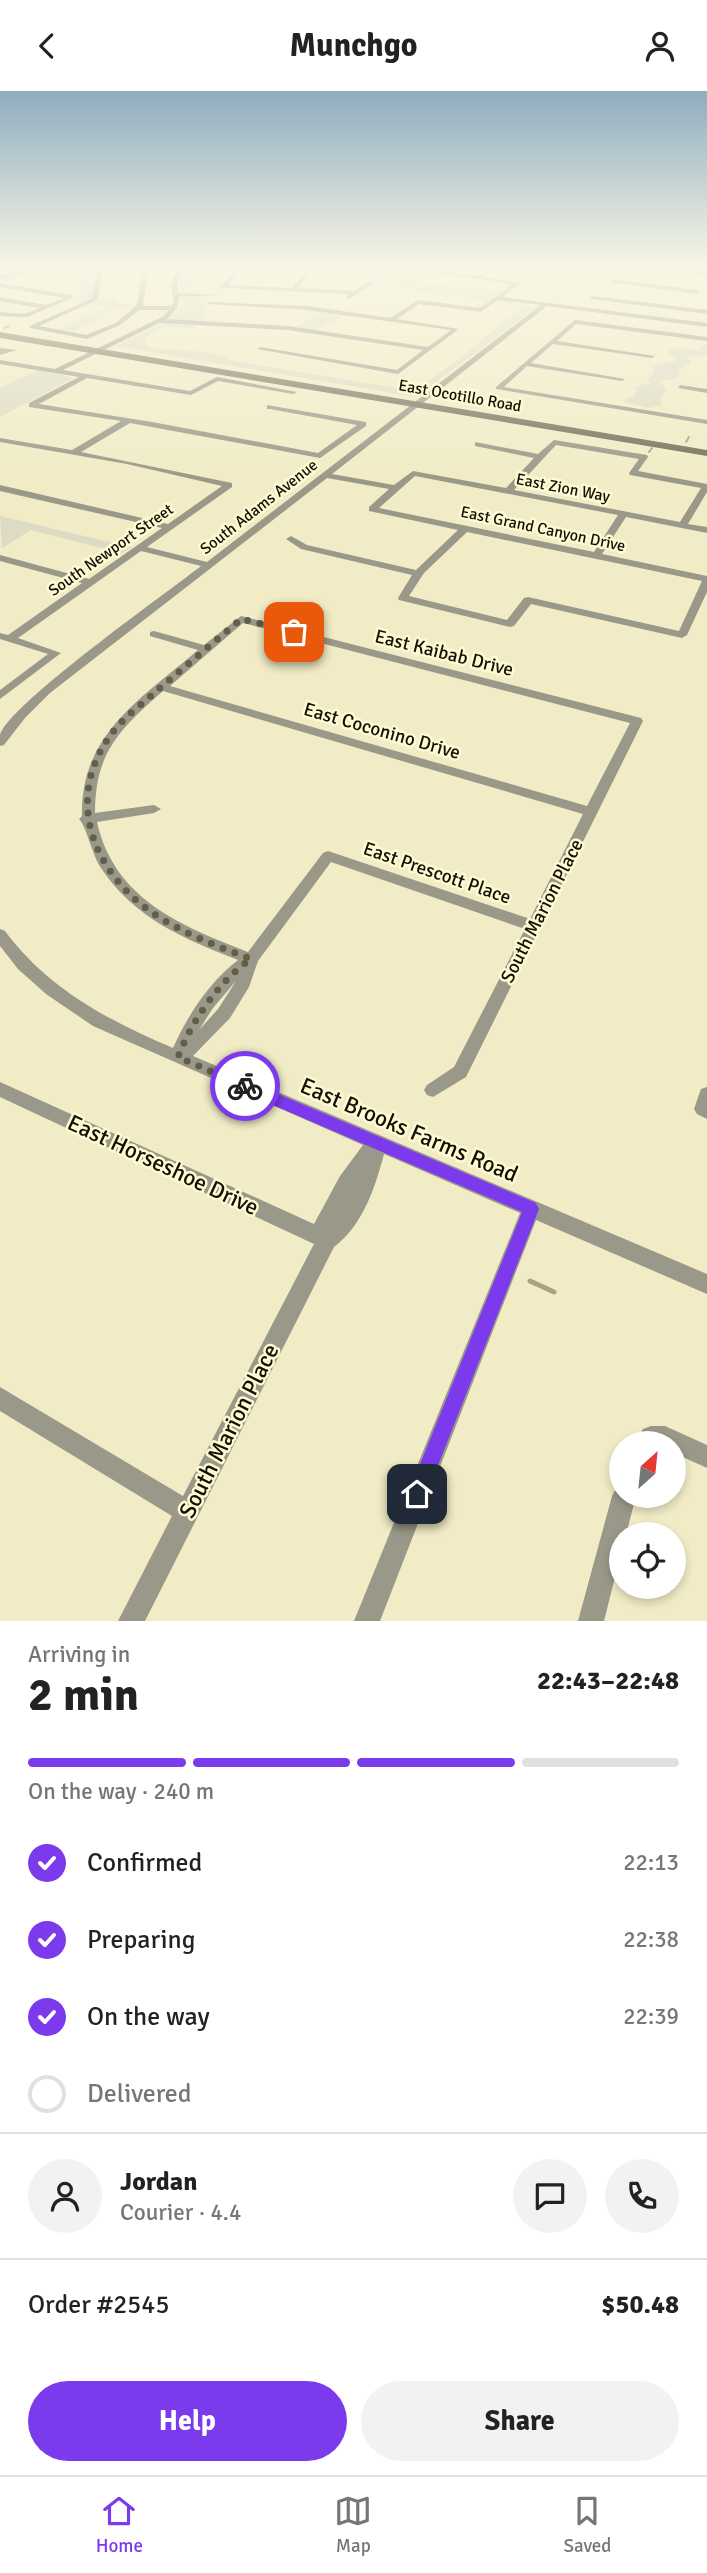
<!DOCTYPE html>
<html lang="en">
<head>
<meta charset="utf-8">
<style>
	:root { --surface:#fff; --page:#f2f2f2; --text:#222; --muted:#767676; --line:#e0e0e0; --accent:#7c3aed }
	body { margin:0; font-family:Signika,sans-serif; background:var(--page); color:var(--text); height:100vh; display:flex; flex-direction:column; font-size:26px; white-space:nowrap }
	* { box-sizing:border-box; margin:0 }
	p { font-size:23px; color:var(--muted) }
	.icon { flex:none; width:38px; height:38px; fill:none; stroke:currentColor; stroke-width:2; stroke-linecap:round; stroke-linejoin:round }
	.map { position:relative; height:1530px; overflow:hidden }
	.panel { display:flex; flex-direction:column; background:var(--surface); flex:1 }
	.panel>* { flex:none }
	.needle { width:46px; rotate:27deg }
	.fabs { position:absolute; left:609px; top:1340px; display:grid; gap:14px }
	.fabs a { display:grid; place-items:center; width:77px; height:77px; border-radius:50%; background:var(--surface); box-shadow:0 4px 10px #0003; font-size:35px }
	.pin { position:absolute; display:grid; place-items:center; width:60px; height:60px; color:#fff; margin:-30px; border-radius:14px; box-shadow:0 4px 10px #0006 }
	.courier { position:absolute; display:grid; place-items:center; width:70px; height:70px; margin:-35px; border:5px solid #7c3aed; border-radius:50%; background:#fff; color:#222; box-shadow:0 2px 9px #0007 }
	.head em { font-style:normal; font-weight:700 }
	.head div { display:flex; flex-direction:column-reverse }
	.head { display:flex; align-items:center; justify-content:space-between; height:119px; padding:0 28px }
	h1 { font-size:46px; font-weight:700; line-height:52px }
	.bar { display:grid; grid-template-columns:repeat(4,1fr); gap:10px 7px; align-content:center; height:84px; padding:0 28px }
	.bar i { height:9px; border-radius:5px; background:var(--line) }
	.bar .on { background:var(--accent) }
	.bar p { grid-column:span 4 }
	.line { display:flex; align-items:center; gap:18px; padding:0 28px; border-top:2px solid var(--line) }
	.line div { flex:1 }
	.round { display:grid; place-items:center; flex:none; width:74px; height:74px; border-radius:37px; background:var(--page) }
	ol { padding:0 28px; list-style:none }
	li { display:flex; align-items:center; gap:21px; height:77px }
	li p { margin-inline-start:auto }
	li .icon { padding:7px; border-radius:50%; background:var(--accent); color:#fff; stroke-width:4 }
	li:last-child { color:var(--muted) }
	li i { width:38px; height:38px; border:4px solid var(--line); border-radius:50% }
	.primary-button { display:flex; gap:14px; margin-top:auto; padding:14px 28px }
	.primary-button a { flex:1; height:80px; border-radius:42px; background:var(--accent); color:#fff; font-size:28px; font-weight:700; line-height:80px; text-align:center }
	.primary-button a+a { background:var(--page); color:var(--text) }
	header { display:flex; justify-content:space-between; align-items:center; height:91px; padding:0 28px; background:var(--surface); font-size:32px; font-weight:700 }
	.menu { display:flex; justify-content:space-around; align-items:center; height:98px; border-top:2px solid var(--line); background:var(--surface); font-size:19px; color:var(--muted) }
	.menu a { display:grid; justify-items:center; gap:4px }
	.menu .on { color:var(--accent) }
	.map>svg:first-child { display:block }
</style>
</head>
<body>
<header><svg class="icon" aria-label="back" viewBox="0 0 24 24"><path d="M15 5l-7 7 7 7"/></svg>Munchgo<svg class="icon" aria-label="person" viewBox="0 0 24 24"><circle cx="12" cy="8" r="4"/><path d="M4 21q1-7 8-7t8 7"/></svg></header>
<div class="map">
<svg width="707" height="1530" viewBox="0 0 707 1530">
	<rect width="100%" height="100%" fill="#f1ecc6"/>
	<!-- green -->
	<g fill="#dddac5">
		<polygon points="179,174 210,174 199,180 199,185 187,200 214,201 182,202 180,189 183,182"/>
		<polygon points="265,174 307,174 354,180 365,174 381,176 370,182 430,193 498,199 509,191 512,193 480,217 473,217 483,209 399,198 404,195 380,192 367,185"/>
		<polygon points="91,178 98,182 91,209 84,214 67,211 78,207 82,188 80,182"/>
		<polygon points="200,204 211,206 202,211 208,214 202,222 208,223 201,232 168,228 181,214 182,206"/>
		<polygon points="117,207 117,213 137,212 135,218 114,218 103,226 73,240 89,243 38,236 57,238 108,216 91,213 97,208"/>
		<path d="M501 209 537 216 416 306 116 255 162 233 195 234 196 237 165 236 144 246 149 256C176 261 202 257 228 267L227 269 396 297 419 294 429 290 461 266 524 215 495 211Z"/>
		<polygon points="321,220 345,223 316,240 295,237"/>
		<path d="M707 254V264L688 266 691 271 677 281 679 284 676 288 659 289 667 300 661 307V314L650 317 624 311 627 307 633 306 637 300 635 298 640 294 650 293 647 289 653 283 654 275 676 270V266L667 261C676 253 689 259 699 259L701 255Z"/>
		<polygon points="39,279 73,287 0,326 0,297"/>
		<polygon points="0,425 122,454 132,456 122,462 31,439 2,457"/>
	</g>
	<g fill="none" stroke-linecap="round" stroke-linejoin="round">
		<!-- stream-far1 -->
		<g stroke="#a8a381" stroke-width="2">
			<polyline points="4,237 9,235"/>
			<polyline points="479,315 483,312"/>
			<polyline points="686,351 689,346"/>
			<polyline points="649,361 652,357"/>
		</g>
		<!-- stream -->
		<polyline stroke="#a8a381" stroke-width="5" points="530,1190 554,1201"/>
		<!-- minor -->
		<g fill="#9a9889" fill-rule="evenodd">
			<path d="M71 174H80L103 181 97 209 39 235 86 244 116 232 137 214 142 179 139 174H144L148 179 143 215H171L174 211 171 193 176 181 173 174H178L182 181 177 193 178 202 220 204 179 206C180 215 173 223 166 228L288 235 428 256 451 239 307 219 206 213 209 211 307 215 390 227 418 209 480 217 513 193 378 174H395L478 185 493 174H499L484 186 521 192 502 206 707 232V236L547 215 332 383 394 394 413 380 506 397 534 367 475 355V351L538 363 554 349 647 364 648 366 638 380 707 393V401L688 433 707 436V442L626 426 602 463 707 485V501L687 544 682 547 531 513 514 535 510 536 399 509 398 507 412 484 301 458 286 448 291 445 307 454 416 479 458 439 369 420V416L389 398 327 387 50 602 25 627 4 654 0 655C0 651 0 647 0 644 8 614 168 501 201 475L141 460 18 547 61 562 0 608V599L48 563 0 548V542L8 544 82 492 0 470V464L89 488 162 437 0 400V394L168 433 222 395 127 373 0 351V347L72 359 121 330 29 316V312L79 286 0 273V269L55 278 164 225 168 219H139L120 234 87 248 30 237V235L91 208 98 183ZM498 209 541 214 207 471 147 456 232 396V392L81 361 130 332 320 367 366 335V331L267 314V318H270L357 334 318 362 152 331 39 313 87 287 191 304 218 290 293 303 297 301 217 286 190 300 63 279 159 232 288 239 423 259 397 279 260 256 257 258 398 283 459 238 397 228 419 213 481 221ZM556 354 639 368 629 382 630 384 701 397 680 431 514 399ZM415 385 618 424 594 461 379 417ZM467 441 702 490 679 540 528 506 524 507 507 529 409 505 424 482Z"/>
			<polygon points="520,174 555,176 563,174 556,180"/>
			<polygon points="630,174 707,181 707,185 632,176"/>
			<polygon points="32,176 64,182 61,184 32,180 0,189 0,185"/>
			<polygon points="236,178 239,180 228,194 292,197 309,178 312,180 298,197 354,200 371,190 376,191 349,208 346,206 349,203 225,197 219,199 221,194"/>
			<polygon points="612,188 697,199 700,201 697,203 610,191"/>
			<polygon points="0,192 71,204 74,206 27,226 0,225 0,221 24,223 40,217 0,210 0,206 46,214 65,207 0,196"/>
			<polygon points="592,205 707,219 707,223 590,208"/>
			<polygon points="575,229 707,246 707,250 576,233 557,250 655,265 652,267 553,253 531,272 625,288 622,290 527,275 504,296 707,329 707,333 496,298 496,296"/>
			<polygon points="0,257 17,259 0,264"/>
			<polygon points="680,294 707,298 707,302 678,297"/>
			<path d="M241 525 641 627 643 630 466 986 433 1006 427 1004 424 999 427 994 454 976 525 838 331 771 258 870 249 896 230 927 193 965 707 1183V1203L536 1129 380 1530H354L520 1122 384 1063C375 1097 363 1134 334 1156L145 1530H118L172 1425 0 1320V1296L183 1405 314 1153 0 1006V991L314 1133 340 1085 363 1054 93 935 46 903 18 878 0 855V838L5 840C49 899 108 929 173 957 188 924 209 891 238 869 184 848 134 827 101 777 92 764 86 734 79 728L82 725C80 643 142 607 198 559L150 545V541L154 540 204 554ZM243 532 630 632 587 715 170 595ZM163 600 583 723 530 828 328 760 323 762 248 861C181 835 114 808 97 731L154 722 161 718 154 714 95 722C95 661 120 638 163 600ZM236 890 218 918 199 939 213 917Z"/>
			<polygon points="707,996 707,1028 697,1023 694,1018 701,998"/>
			<polygon points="651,1335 665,1335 707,1354 707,1377 674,1362 674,1353 634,1353 643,1338"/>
			<polygon points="621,1394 621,1405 636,1405 626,1444 621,1444 621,1462 604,1530 578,1530 612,1405 616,1397"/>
		</g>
		<!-- secondary -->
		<polygon fill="#73705b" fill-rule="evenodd" points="0,241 707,359 707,365 0,247"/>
	</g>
	<!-- sky -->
	<linearGradient id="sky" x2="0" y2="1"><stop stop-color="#8eadbf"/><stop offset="0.45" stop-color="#f9f6e5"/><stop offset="1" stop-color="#f9f6e5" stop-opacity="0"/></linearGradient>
	<rect width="707" height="389" fill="url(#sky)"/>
	<!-- route -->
	<polygon fill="#7c3aed" points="245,989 536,1112 539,1118 424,1410 417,1413 410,1410 408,1403 522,1121 240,1000 240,991"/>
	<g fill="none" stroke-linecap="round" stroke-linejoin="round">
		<!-- done -->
		<path stroke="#615e49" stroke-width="7" stroke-dasharray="0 12.6" d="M245 995 178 966C191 931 219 890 251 868 219 856 187 844 159 826 97 787 64 715 107 649 120 629 142 613 160 597 187 574 214 551 241 528L294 541"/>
	</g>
	<g text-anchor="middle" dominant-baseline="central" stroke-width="5" stroke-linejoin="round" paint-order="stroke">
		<!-- far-street labels -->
		<g font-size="16" fill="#131105" stroke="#fffad3">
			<text transform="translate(460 305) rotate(10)">East Ocotillo Road</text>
			<text transform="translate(563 397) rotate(11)">East Zion Way</text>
			<text transform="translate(259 416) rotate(-38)">South Adams Avenue</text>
			<text transform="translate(543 438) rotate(12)">East Grand Canyon Drive</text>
			<text transform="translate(111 459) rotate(-35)">South Newport Street</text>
		</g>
		<!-- street labels -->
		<g font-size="19" fill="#131105" stroke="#fffad3">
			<text transform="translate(444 562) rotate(14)">East Kaibab Drive</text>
			<text transform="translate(382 640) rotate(16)">East Coconino Drive</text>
			<text transform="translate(437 782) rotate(19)">East Prescott Place</text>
			<text transform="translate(542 820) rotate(-63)">South Marion Place</text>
		</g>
		<!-- near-street labels -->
		<g font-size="23" fill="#131105" stroke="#fffad3">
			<text transform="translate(409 1039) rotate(23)">East Brooks Farms Road</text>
			<text transform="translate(163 1074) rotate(25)">East Horseshoe Drive</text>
			<text transform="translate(229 1340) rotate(-63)">South Marion Place</text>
		</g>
	</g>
</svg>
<div class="fabs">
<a><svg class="needle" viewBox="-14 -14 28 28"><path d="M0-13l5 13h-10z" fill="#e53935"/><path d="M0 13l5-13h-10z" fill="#767676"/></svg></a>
<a><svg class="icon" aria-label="locate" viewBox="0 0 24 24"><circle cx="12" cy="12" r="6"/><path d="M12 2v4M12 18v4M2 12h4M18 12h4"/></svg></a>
</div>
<div class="pin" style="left:294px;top:541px;background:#ea580c"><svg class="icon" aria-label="bag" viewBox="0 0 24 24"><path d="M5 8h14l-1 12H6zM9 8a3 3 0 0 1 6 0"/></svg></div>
<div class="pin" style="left:417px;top:1403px;background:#1f2937"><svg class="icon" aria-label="home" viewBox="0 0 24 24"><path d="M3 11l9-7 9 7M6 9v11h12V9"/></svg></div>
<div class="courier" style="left:245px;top:995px"><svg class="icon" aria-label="bike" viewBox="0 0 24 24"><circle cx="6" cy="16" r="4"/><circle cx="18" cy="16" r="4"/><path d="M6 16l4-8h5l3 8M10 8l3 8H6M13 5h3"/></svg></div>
</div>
<section class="panel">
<div class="head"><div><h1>2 min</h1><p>Arriving in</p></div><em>22:43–22:48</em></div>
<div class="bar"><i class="on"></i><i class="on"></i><i class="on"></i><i></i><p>On the way · 240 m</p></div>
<ol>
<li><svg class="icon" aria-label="check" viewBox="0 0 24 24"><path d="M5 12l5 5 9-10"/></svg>Confirmed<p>22:13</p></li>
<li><svg class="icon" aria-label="check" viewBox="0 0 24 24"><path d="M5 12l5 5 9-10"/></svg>Preparing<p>22:38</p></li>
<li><svg class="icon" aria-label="check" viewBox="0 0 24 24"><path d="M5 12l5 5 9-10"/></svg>On the way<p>22:39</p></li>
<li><i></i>Delivered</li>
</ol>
<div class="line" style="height:126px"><a class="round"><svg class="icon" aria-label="person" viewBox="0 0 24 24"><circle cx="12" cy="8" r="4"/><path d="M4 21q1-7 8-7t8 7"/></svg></a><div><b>Jordan</b><p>Courier · 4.4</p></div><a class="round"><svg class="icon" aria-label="chat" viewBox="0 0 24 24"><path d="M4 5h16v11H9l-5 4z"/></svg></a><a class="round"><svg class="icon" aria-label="phone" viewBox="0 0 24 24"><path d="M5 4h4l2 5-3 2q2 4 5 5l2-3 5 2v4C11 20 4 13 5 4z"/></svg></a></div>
<div class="line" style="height:91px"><div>Order #2545</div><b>$50.48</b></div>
<div class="primary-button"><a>Help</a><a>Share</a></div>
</section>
<nav class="menu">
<a class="on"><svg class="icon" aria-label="home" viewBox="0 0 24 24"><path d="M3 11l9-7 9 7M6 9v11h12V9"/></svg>Home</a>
<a><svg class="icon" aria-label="map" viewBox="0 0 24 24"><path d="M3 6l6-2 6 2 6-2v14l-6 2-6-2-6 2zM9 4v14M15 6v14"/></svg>Map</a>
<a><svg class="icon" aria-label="saved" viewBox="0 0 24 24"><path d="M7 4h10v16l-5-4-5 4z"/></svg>Saved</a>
</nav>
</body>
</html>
